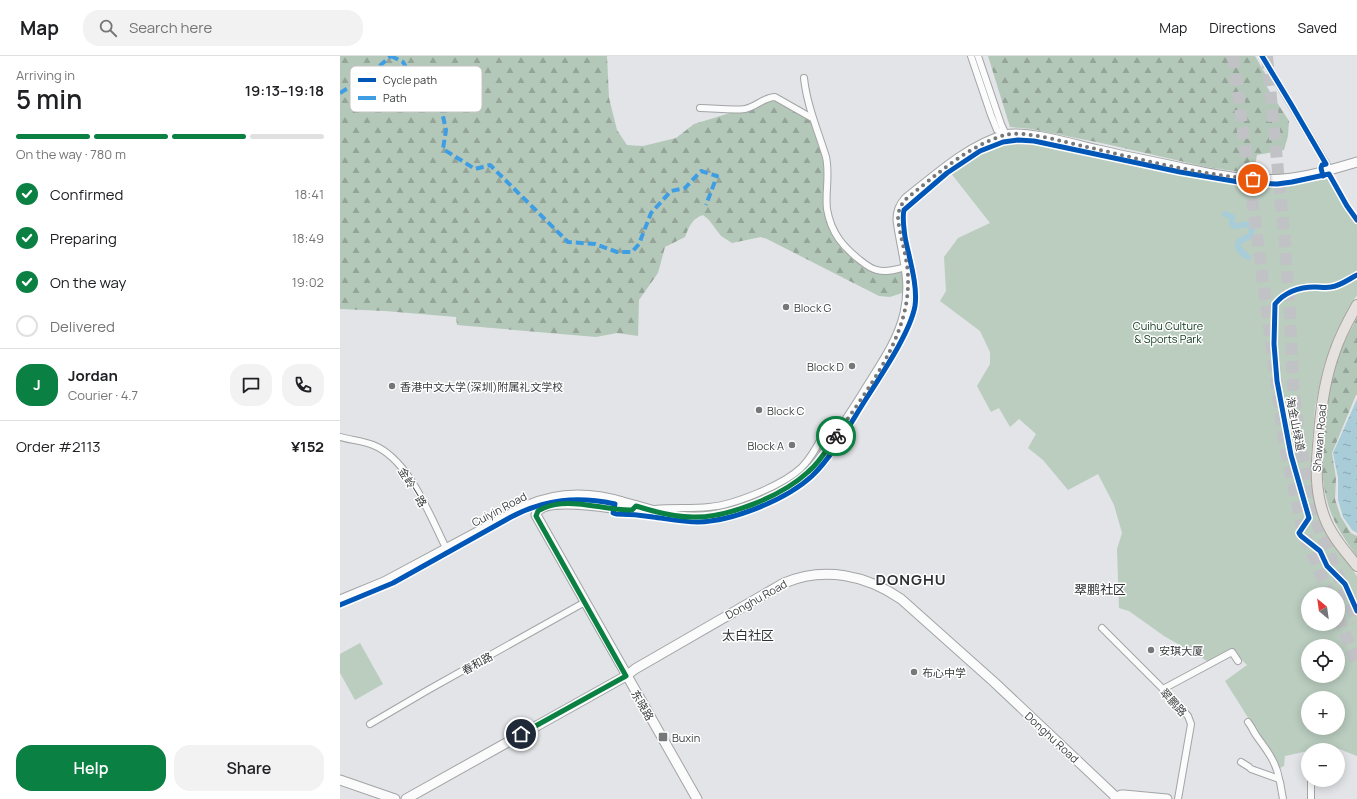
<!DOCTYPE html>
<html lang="en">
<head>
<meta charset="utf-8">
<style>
	:root { --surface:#fff; --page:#f2f2f2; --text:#202124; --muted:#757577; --line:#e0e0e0; --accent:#0b8043 }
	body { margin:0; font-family:Manrope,"Noto Sans SC",sans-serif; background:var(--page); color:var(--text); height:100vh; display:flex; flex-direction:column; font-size:15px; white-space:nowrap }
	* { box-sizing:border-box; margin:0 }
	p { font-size:13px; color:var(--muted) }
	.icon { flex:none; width:22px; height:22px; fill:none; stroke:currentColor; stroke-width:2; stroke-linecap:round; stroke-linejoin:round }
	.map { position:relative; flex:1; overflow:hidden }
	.sheet { display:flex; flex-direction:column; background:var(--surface); width:340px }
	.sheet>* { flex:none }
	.needle { width:26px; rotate:331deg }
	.fabs { position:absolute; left:961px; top:531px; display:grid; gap:8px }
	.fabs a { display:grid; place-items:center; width:44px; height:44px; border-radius:50%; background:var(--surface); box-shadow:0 2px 10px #0003; font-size:20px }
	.pin { position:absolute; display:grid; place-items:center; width:34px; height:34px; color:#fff; margin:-17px; border:2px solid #fff; border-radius:50%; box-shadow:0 1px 4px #0007 }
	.courier { position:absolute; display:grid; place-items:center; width:40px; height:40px; margin:-20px; border:3px solid #0b8043; border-radius:50%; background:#fff; color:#222; box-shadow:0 1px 5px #0007 }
	.summary em { font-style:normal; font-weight:600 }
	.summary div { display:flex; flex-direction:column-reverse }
	.summary { display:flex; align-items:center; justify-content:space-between; height:68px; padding:0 16px }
	h1 { font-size:26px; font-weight:600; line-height:30px }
	.bar { display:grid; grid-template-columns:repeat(4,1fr); gap:6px 4px; align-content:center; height:48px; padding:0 16px }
	.bar i { height:5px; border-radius:3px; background:var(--line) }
	.bar .on { background:var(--accent) }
	.bar p { grid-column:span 4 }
	.line { display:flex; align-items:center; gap:10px; padding:0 16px; border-top:1px solid var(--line) }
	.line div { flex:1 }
	.round { display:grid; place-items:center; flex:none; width:42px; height:42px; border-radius:16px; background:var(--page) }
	ol { padding:0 16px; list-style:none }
	li { display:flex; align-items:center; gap:12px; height:44px }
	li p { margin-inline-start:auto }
	li .icon { padding:4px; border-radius:50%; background:var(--accent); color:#fff; stroke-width:4 }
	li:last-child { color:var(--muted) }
	li i { width:22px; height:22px; border:2px solid var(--line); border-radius:50% }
	.button { display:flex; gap:8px; margin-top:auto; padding:8px 16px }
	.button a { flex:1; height:46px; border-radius:16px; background:var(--accent); color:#fff; font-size:16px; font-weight:600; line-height:46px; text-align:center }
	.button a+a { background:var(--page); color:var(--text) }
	header { display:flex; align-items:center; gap:24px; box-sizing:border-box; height:56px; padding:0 20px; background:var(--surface); border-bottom:1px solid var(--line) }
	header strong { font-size:19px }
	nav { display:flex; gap:22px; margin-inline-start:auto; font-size:14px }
	.search { width:280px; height:36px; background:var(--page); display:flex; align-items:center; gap:10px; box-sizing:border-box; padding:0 14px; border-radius:16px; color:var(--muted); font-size:15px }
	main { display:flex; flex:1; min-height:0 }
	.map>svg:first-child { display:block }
</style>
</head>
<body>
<header>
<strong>Map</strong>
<div class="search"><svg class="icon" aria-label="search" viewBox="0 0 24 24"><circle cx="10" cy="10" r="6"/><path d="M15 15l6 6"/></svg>Search here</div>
<nav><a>Map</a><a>Directions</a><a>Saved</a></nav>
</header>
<main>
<section class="sheet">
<div class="summary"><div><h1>5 min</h1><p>Arriving in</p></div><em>19:13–19:18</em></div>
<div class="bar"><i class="on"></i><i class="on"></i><i class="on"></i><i></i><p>On the way · 780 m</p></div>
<ol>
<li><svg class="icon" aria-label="check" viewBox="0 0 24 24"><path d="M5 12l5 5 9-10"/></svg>Confirmed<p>18:41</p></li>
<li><svg class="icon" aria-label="check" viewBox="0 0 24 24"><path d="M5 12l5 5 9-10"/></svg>Preparing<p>18:49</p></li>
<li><svg class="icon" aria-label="check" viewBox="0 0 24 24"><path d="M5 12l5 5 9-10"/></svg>On the way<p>19:02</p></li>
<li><i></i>Delivered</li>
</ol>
<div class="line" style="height:72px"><b class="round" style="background:var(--accent);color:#fff">J</b><div><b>Jordan</b><p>Courier · 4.7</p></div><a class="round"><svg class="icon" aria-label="chat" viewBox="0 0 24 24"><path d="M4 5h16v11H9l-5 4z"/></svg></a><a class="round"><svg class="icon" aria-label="phone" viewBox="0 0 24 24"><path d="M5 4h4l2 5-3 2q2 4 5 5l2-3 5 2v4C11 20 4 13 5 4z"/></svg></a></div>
<div class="line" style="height:52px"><div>Order #2113</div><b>¥152</b></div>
<div class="button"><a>Help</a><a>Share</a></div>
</section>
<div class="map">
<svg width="1017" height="743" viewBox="0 0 1017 743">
	<defs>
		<pattern id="forest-firs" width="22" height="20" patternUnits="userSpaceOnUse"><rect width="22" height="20" fill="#b4c8b9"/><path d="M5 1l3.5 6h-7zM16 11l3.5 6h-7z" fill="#94a498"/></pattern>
		<pattern id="water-ripples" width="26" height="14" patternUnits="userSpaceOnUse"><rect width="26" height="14" fill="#a8ccd8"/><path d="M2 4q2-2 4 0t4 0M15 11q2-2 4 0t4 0" fill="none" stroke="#8aa7b1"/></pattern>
	</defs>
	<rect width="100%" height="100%" fill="#e2e4e7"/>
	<!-- forest -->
	<g fill="url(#forest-firs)">
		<path d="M0 0H267L269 42 277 74 287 89 303 90 336 82 354 68 413 50 431 41 472 62 486 102 487 152 500 185 535 214 562 213 564 227 562 237 550 241 539 240 427 183 421 181 392 187 381 180 369 164 363 159C352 162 349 171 345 181L325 191 318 217 299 244 298 280 277 277 256 281 117 269 116 261 45 255 0 253Z"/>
		<polygon points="648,0 915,0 926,19 927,31 949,65 948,80 944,94 917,99 913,118 866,111 766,88 691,73 670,71"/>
		<path d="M1017 262V339H1016L992 397 996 422 995 443 1001 461 1011 477 1017 480V501C1006 485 993 467 988 448 977 410 982 368 990 330 993 319 995 308 999 297 1004 285 1011 274 1017 262Z"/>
	</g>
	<!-- green -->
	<g fill="#bacdbf" fill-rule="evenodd">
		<path d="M670 85H687L711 89 870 123 920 129 950 128 988 120 1017 162V239L1009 251 996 276 984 309 975 351 971 402V427L976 453 988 480 1017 520V700L994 691 968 694V695L945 700 944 710 938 713 935 703 927 688 919 679 885 625 907 609 891 593 869 606 824 580 789 555 779 552 777 493 782 477 774 449 758 418 728 434 703 404 688 392 696 378 679 363 670 371 659 352 651 356 637 330 650 308V296L640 275 600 245 606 235 604 201 618 182 650 167 610 116C630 103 648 91 670 85ZM968 538H998V568H968ZM968 590H998V620H968ZM968 642H998V672H968Z"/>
		<polygon points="20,587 43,628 15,644 0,617 0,598"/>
	</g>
	<!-- water -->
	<polygon fill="url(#water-ripples)" points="1017,343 1017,477 1012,474 1003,461 998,444 998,422 993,397"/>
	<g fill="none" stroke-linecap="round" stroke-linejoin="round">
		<!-- canal -->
		<path stroke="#a8ccd8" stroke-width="6" d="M885 158 892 161V168L894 170C902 171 907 164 912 173L911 179C909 181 905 182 902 184 892 189 903 198 908 201"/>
		<!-- highway-tunnel -->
		<g stroke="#c1c2c5" stroke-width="12" stroke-dasharray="12 6" stroke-linecap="butt">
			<polyline points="893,0 945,391 963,475 989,538"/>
			<polyline points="927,0 945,188 950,257 953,329 960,388 978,469 1017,566"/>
			<polyline points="998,560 1017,608"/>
		</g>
		<!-- street casing -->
		<g stroke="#a2a4a6" stroke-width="8">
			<g id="street">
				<polyline points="631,0 651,59 657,74 666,79"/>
				<polyline points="638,0 661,68 666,79"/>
				<polyline points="922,0 990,114"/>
				<path d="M464 22C467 50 478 75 486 101 490 119 485 136 487 153 491 177 503 191 521 205 526 209 531 213 537 214 547 217 557 213 566 211"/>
				<path d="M360 52C375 52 391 55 405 53 416 51 424 41 435 41L472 62"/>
				<path d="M0 381C11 384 23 385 33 389 69 403 90 460 106 492"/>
				<path d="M315 453C333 451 351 453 369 451 394 449 443 429 461 412 472 401 480 385 487 371"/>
				<polyline points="762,572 833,643 848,660 851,668 850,674 838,743"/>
				<polyline points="823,633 892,596 898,605"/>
				<path d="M908 666C912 671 914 677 918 682 927 694 937 708 939 723"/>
				<polyline points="30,668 88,634 245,546"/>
				<polyline points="901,706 909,711 911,713 939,723 940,726 943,743"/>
				<polyline points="971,724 971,743"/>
			</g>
		</g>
		<!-- secondary casing -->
		<g stroke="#a2a4a6" stroke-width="11">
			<g id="secondary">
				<path d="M296 450 292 454H288C272 453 201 438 196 459L357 743"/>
				<path d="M0 544 44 526 186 450C217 436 250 436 283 446 306 452 328 461 353 461 388 462 444 440 469 416 481 405 489 390 498 377 508 362 518 347 527 332 542 308 559 284 565 257 573 224 562 196 558 164 558 155 560 150 566 143 595 120 629 89 665 79 686 74 736 89 758 94 784 100 811 105 838 111 872 118 908 126 943 123 968 121 993 113 1017 106"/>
				<polyline points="0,724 55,743"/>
				<path d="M66 743 286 620 295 613 444 527C484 510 526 519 561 543L654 626 778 743"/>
				<polyline points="775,743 781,739 784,739 827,743"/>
			</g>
		</g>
		<!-- primary casing -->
		<g stroke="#a8a19d" stroke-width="12">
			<path id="primary" d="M1017 249C1009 263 1000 280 995 295 985 322 981 350 979 379 976 408 974 437 986 465 993 482 1006 496 1017 510"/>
		</g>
		<!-- street -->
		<use href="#street" stroke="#fbfbfb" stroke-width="6"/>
		<!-- secondary -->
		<use href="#secondary" stroke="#fbfbfb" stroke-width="9"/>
		<!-- primary -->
		<use href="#primary" stroke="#e5e1de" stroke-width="10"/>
		<!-- quiet -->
		<g stroke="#3f9ee3" stroke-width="4" stroke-dasharray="8 4" stroke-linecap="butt">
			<polyline points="51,0 63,6 73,23 99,42 106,74 103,93 135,113 150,109 228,186 255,188 277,196 292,196 299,188 311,157 331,135 345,132 361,115 377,120 366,149"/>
			<polyline points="0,37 29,19 51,0"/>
		</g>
		<!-- cycleway casing -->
		<g stroke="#fff" stroke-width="8">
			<g id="cycleway">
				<polyline points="922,0 951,48 986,108 982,109 981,112 983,120"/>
				<path d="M1017 219C1009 223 1000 230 991 231 986 232 980 231 975 231 960 231 945 236 935 248L934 288 937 325 951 399 969 462 959 477 961 480 980 495 987 510 1005 528 1017 555"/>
				<path d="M0 549 53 527 171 461C205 443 237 440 275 448L273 457 276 458C289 458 301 459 313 461 328 463 343 466 358 466 393 465 446 444 472 420 492 401 510 368 526 343 541 319 570 277 575 250 578 229 569 202 565 181 564 172 562 163 564 154L607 117 640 95 663 86 678 84 694 85 840 116 899 126 937 128 952 126 989 118 1007 150 1017 164"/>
			</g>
		</g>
		<!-- cycleway -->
		<use href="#cycleway" stroke="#0057b8" stroke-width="5"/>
	</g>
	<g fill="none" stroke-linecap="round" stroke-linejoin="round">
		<!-- done -->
		<path stroke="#757779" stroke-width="4" stroke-dasharray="0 7.2" d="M496 380C526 335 568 283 568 227 569 207 561 185 558 164 558 155 560 150 566 143 595 120 629 89 665 79 684 74 724 86 743 90 799 103 856 118 913 123"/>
		<!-- route -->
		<path stroke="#0b8043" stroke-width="5" d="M181 678 286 620 196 460 198 455C225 438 263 455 292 454L296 450C315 456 333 461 353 461 388 462 442 440 468 416 480 406 488 392 496 380"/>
	</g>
	<!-- markers -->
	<g fill="#757779" stroke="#fff" stroke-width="1.5">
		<circle cx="446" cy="251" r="4"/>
		<circle cx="512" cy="310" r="4"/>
		<circle cx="52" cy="330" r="4"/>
		<circle cx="419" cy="354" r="4"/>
		<circle cx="452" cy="389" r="4"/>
		<circle cx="811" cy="594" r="4"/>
		<circle cx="574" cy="616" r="4"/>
		<rect x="318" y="676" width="10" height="10" rx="2"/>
	</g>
	<g text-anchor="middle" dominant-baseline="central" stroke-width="3" stroke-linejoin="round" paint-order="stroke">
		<!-- poi labels -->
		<g font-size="11" fill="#3b3c3e" stroke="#fff" text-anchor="start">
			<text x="454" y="251">Block G</text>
			<text x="504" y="310" text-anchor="end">Block D</text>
			<text x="60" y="330">香港中文大学(深圳)附属礼文学校</text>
			<text x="427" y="354">Block C</text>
			<text x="444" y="389" text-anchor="end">Block A</text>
			<text x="819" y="594">安琪大厦</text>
			<text x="582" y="616">布心中学</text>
			<text x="332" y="681">Buxin</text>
		</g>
		<!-- park labels -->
		<g font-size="11" fill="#0c371a" stroke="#fff">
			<text x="828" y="269">Cuihu Culture<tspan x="828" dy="13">&amp; Sports Park</tspan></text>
		</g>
		<!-- street labels -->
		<g font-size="11" fill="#3b3c3e" stroke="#fff">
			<text transform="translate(956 368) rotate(79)">淘金山绿道</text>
			<text transform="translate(979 382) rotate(-85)">Shawan Road</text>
			<text transform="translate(73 431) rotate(59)">金岭一路</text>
			<text transform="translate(159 453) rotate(-28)">Cuiyin Road</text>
			<text transform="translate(416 543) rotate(-29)">Donghu Road</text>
			<text transform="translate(137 607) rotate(-29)">春和路</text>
			<text transform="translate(834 646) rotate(48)">翠鹏路</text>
			<text transform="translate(303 649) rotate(60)">东晓路</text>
			<text transform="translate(712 681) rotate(43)">Donghu Road</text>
		</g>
		<!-- quarter labels -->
		<g font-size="13" fill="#2f3135" stroke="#fff">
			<text x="760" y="533">翠鹏社区</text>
			<text x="408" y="579">太白社区</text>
		</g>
		<!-- district labels -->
		<g font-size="15" font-weight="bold" letter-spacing="1" fill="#2f3135" stroke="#fff">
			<text x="571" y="523">DONGHU</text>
		</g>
	</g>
	<!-- legend -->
	<rect x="10" y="10" width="132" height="46" rx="6" fill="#fff" stroke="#c4c4c5" stroke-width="1"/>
	<rect x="18" y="22" width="18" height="4" fill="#0057b8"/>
	<rect x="18" y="40" width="18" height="4" fill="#3f9ee3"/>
	<g font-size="11" fill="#3b3c3e">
		<text x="43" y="28">Cycle path</text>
		<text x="43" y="46">Path</text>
	</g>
</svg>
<div class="fabs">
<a><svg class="needle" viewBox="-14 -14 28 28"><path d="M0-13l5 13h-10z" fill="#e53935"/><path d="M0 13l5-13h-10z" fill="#757577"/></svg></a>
<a><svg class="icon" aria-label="locate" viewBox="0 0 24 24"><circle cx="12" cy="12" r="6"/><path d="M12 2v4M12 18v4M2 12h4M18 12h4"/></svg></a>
<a>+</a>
<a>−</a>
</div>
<div class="pin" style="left:913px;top:123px;background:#ea580c"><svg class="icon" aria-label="bag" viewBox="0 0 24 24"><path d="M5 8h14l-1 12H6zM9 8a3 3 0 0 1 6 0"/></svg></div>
<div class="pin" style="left:181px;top:678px;background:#1f2937"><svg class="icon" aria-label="home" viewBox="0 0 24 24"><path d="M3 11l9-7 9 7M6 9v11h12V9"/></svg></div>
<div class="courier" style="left:496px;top:380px"><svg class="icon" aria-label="bike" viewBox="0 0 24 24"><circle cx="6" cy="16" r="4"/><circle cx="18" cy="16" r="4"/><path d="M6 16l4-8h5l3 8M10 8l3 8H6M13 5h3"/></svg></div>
</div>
</main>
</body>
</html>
